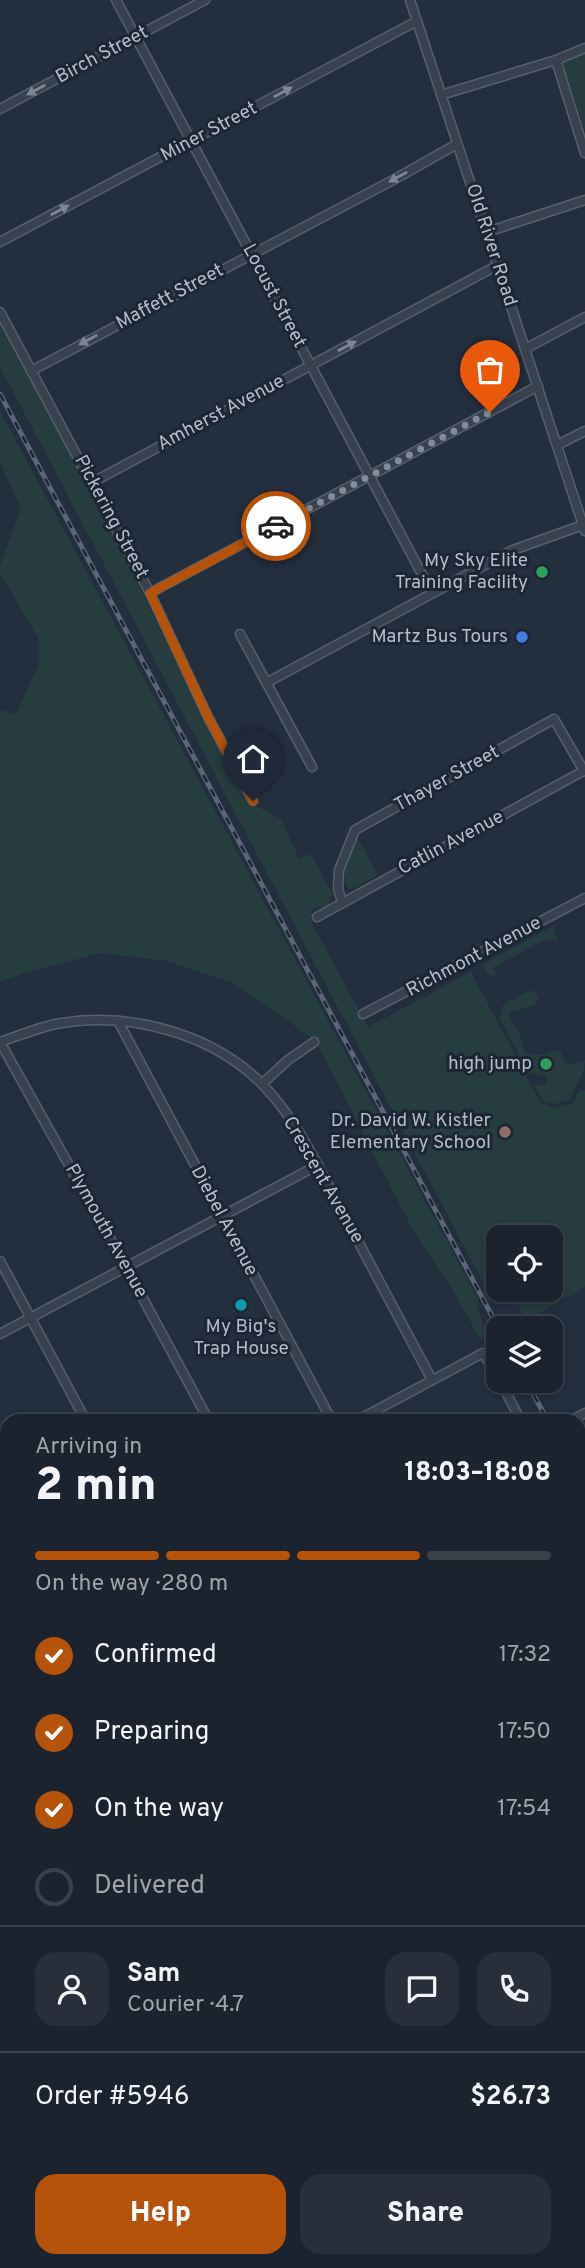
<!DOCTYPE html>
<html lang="en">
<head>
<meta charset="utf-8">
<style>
	:root { --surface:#1b232e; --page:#282f3a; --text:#f1f3f6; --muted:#a0a4aa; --line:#39404a; --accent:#b45309 }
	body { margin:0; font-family:Overpass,sans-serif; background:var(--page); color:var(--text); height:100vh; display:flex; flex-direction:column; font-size:26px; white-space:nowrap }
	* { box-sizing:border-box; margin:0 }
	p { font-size:23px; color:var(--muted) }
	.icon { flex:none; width:38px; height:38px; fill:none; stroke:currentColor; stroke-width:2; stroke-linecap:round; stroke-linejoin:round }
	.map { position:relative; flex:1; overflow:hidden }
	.sheet { position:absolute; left:0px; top:1414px; width:586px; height:854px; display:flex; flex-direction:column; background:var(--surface); border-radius:21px 21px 0 0; box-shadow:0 4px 10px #0003,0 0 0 2px var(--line) }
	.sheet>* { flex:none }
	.controls { position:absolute; left:486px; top:1225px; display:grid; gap:14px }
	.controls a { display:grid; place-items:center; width:77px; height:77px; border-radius:14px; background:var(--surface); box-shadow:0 4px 10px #0003,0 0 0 2px var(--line); font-size:35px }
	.pin { position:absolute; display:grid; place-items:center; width:60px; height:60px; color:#fff; margin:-72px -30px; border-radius:50% 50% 50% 0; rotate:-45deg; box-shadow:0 0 7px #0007 }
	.pin .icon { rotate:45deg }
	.courier { position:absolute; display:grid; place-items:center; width:70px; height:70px; margin:-35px; border:5px solid #b45309; border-radius:50%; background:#fff; color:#222; box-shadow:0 2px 9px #0007 }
	.head em { font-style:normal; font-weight:800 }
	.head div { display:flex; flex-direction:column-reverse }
	.head { display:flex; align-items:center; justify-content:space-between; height:119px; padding:0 35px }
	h1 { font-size:46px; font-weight:800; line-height:52px }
	.bar { display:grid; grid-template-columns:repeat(4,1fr); gap:10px 7px; align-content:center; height:84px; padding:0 35px }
	.bar i { height:9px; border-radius:5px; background:var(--line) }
	.bar .active { background:var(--accent) }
	.bar p { grid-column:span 4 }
	.line { display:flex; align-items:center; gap:18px; padding:0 35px; border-top:2px solid var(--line) }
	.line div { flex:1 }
	.round { display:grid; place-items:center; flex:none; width:74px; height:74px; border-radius:21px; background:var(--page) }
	ol { padding:0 35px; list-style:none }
	li { display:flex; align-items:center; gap:21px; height:77px }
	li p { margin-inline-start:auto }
	li .icon { padding:7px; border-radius:50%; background:var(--accent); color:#fff; stroke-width:4 }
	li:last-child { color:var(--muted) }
	li i { width:38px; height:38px; border:4px solid var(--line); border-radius:50% }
	.primary-button { display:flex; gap:14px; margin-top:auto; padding:14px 35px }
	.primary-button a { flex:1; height:80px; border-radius:21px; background:var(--accent); color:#fff; font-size:28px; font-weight:800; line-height:80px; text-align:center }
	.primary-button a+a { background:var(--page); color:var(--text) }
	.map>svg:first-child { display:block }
</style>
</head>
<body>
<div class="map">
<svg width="585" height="2268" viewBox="0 0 585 2268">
	<rect width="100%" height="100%" fill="#242f3e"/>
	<!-- green -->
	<g fill="#263c3f">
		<polygon points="585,53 585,131 563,65 566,60"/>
		<polygon points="0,322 115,536 207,726 248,802 281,819 299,859 311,854 333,895 327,906 313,909 310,920 368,1027 471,972 540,1102 553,1108 572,1104 579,1091 585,1090 585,1287 526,1320 510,1290 551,1290 551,1237 499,1237 499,1285 488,1292 0,367"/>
		<polygon points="0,411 478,1299 478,1310 487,1335 480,1339 456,1295 415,1234 315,1040 233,983 168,961 100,953 25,973 0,982 0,710 16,714 39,663 38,638 0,573 0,565 21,509 0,462"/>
		<path d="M356 836 378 875 350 890C336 876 351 852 356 836Z"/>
		<polygon points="553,926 558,941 546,939 491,969 495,972 494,976 488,975 483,964"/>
		<path d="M530 990 539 996 535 1005 509 1013 514 1028 517 1027 525 1052C537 1058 545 1054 560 1049L564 1061 571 1065 585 1060 582 1077H580L570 1100 554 1104 542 1100 534 1084 535 1082 536 1085H545L547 1081 546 1077 528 1072 499 1017 503 1005Z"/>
		<polygon points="0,1505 7,1518 7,1619 0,1622"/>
		<polygon points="7,1621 7,1728 0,1707 0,1624"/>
		<polygon points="0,1714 7,1735 7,1848 0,1820"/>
		<polygon points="0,2187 7,2215 7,2261 19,2261 20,2268 0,2268"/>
		<polygon points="208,2261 385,2261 373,2268 211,2268"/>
		<polygon points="414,2261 553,2261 539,2268 401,2268"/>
	</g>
	<!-- water -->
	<g fill="#394c67">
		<polygon points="0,1953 7,1971 7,2215 0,2187"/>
		<polygon points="19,2261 109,2261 110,2268 20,2268"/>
	</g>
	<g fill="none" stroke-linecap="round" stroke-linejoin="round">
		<!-- street casing -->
		<g stroke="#565f6c" stroke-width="11">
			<g id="street">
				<polyline points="116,0 432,593"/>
				<polyline points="410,0 585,531"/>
				<polyline points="556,60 585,153"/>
				<polyline points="441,95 556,60 585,48"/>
				<polyline points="0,109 205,0"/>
				<polyline points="487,232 585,200"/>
				<polyline points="0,242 417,21"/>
				<polyline points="0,312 150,593 208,717 253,801"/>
				<polyline points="525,349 585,317"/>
				<polyline points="31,371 395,179 457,144"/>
				<polyline points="557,445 585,431"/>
				<polyline points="93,482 498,265"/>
				<polyline points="150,593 538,386"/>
				<polyline points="240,634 312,767"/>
				<polyline points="266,683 513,550 583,525"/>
				<polyline points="342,902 338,889 339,870 355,830 554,719 584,771"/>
				<polyline points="317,917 585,770"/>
				<polyline points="363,1014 585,898"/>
				<polyline points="118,1021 332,1421"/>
				<polyline points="262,1084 288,1060 314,1042"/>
				<polyline points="0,1261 86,1421"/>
				<polyline points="0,1334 318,1165"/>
				<polyline points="500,1381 521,1421"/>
				<path d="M209 1421 126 1267 0 1042C18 1036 37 1028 56 1024 127 1011 211 1032 263 1085 298 1121 320 1170 344 1215 373 1270 403 1325 432 1380"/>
				<polyline points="356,1421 483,1353 499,1379"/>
				<polyline points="571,1421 585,1413"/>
				<polyline points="0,1492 7,1505"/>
				<polyline points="579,1529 585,1540"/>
				<polyline points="579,1659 585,1656"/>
				<polyline points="579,1786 585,1783"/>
				<polyline points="579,1912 585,1909"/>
				<polyline points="579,2078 585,2075"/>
				<polyline points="579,2114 585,2125"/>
				<polyline points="579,2165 585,2162"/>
				<polyline points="387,2268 400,2261"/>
			</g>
		</g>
		<!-- street -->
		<use href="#street" stroke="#38414e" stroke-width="8"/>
		<!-- rail casing -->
		<g stroke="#5a6575" stroke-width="5">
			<g id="rail">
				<polyline points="0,394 499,1329"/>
				<polyline points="526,1381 548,1421"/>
				<polyline points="579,1480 585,1491"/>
			</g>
		</g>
		<!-- rail -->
		<use href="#rail" stroke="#1d2633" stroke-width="2.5" stroke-dasharray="8" stroke-linecap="butt"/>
	</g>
	<!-- one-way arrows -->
	<defs><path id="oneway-solid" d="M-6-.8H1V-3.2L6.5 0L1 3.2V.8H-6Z" transform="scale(1.75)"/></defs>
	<g fill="#7c8592">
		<use href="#oneway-solid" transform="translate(36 90) rotate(152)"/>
		<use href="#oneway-solid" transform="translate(283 92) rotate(-28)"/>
		<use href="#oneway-solid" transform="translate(398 177) rotate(151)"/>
		<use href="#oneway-solid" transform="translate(60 210) rotate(-28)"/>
		<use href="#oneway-solid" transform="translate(88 340) rotate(152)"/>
		<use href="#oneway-solid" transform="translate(347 346) rotate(-28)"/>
	</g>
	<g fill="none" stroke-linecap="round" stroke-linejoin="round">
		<!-- done -->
		<polyline stroke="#828b98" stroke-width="7" stroke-dasharray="0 12.6" points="276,526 490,412"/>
		<!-- route -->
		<polyline stroke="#b45309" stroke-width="9" points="253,801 208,717 150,593 276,526"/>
	</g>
	<!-- markers -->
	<g fill="#2e9e5b" stroke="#1d2633" stroke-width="2.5">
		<circle cx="542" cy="572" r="7"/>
		<circle cx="546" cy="1064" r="7"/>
	</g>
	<circle fill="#3f7fe0" stroke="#1d2633" stroke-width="2.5" cx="522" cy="637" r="7"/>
	<circle fill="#8d6e63" stroke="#1d2633" stroke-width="2.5" cx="505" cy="1132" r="7"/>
	<circle fill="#0f9aa8" stroke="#1d2633" stroke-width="2.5" cx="241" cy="1305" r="7"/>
	<g text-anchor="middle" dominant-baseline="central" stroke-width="6" stroke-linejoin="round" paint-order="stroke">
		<!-- street labels -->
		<g font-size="19" fill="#b4bcc9" stroke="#1d2633">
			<text transform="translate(102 55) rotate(-28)">Birch Street</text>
			<text transform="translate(209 132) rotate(-28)">Miner Street</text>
			<text transform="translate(491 245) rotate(72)">Old River Road</text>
			<text transform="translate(274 296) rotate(62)">Locust Street</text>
			<text transform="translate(170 297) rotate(-28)">Maffett Street</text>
			<text transform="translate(221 413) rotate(-28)">Amherst Avenue</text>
			<text transform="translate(111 517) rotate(62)">Pickering Street</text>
			<text transform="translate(447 779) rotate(-29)">Thayer Street</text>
			<text transform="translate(451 843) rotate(-28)">Catlin Avenue</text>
			<text transform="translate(474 957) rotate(-28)">Richmont Avenue</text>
			<text transform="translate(323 1180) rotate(60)">Crescent Avenue</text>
			<text transform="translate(224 1221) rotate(62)">Diebel Avenue</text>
			<text transform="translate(106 1231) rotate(61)">Plymouth Avenue</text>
		</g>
		<!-- poi labels -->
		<g font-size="19" fill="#b4bcc9" stroke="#1d2633" text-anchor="end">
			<text x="528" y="561">My Sky Elite<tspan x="528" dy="22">Training Facility</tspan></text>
			<text x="508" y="637">Martz Bus Tours</text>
			<text x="532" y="1064">high jump</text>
			<text x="491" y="1121">Dr. David W. Kistler<tspan x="491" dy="22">Elementary School</tspan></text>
			<text x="241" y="1327" text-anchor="middle">My Big's<tspan x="241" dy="22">Trap House</tspan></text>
		</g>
	</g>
</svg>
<div class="controls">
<a><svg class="icon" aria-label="locate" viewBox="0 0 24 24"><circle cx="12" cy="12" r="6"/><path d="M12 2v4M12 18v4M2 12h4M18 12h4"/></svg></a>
<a><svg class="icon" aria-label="layers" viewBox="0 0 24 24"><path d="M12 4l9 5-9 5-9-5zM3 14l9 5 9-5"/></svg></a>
</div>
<div class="pin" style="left:490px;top:412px;background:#ea580c"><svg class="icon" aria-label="bag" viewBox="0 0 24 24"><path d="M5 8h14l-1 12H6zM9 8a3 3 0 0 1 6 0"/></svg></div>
<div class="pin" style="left:253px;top:801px;background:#1f2937"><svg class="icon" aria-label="home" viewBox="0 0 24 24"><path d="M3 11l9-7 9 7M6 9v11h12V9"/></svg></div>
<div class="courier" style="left:276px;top:526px"><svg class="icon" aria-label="car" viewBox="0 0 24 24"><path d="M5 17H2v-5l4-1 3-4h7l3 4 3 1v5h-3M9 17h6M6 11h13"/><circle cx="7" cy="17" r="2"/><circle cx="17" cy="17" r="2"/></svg></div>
<section class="sheet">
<div class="head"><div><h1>2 min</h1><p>Arriving in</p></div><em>18:03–18:08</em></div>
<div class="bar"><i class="active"></i><i class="active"></i><i class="active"></i><i></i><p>On the way · 280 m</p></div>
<ol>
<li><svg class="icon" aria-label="check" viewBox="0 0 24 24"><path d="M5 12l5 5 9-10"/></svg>Confirmed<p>17:32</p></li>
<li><svg class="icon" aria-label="check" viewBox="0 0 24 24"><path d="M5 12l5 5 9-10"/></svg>Preparing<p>17:50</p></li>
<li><svg class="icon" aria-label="check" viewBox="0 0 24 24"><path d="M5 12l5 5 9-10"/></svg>On the way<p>17:54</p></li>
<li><i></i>Delivered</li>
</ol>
<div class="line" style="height:126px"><a class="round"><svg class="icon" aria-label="person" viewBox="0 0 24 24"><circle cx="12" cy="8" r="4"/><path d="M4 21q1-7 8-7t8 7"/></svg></a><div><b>Sam</b><p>Courier · 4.7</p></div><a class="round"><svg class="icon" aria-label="chat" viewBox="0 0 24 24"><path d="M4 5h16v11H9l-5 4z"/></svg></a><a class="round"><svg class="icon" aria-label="phone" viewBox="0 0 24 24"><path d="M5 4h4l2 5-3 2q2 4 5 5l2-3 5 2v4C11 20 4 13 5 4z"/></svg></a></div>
<div class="line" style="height:91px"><div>Order #5946</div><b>$26.73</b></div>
<div class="primary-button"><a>Help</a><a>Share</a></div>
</section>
</div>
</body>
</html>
